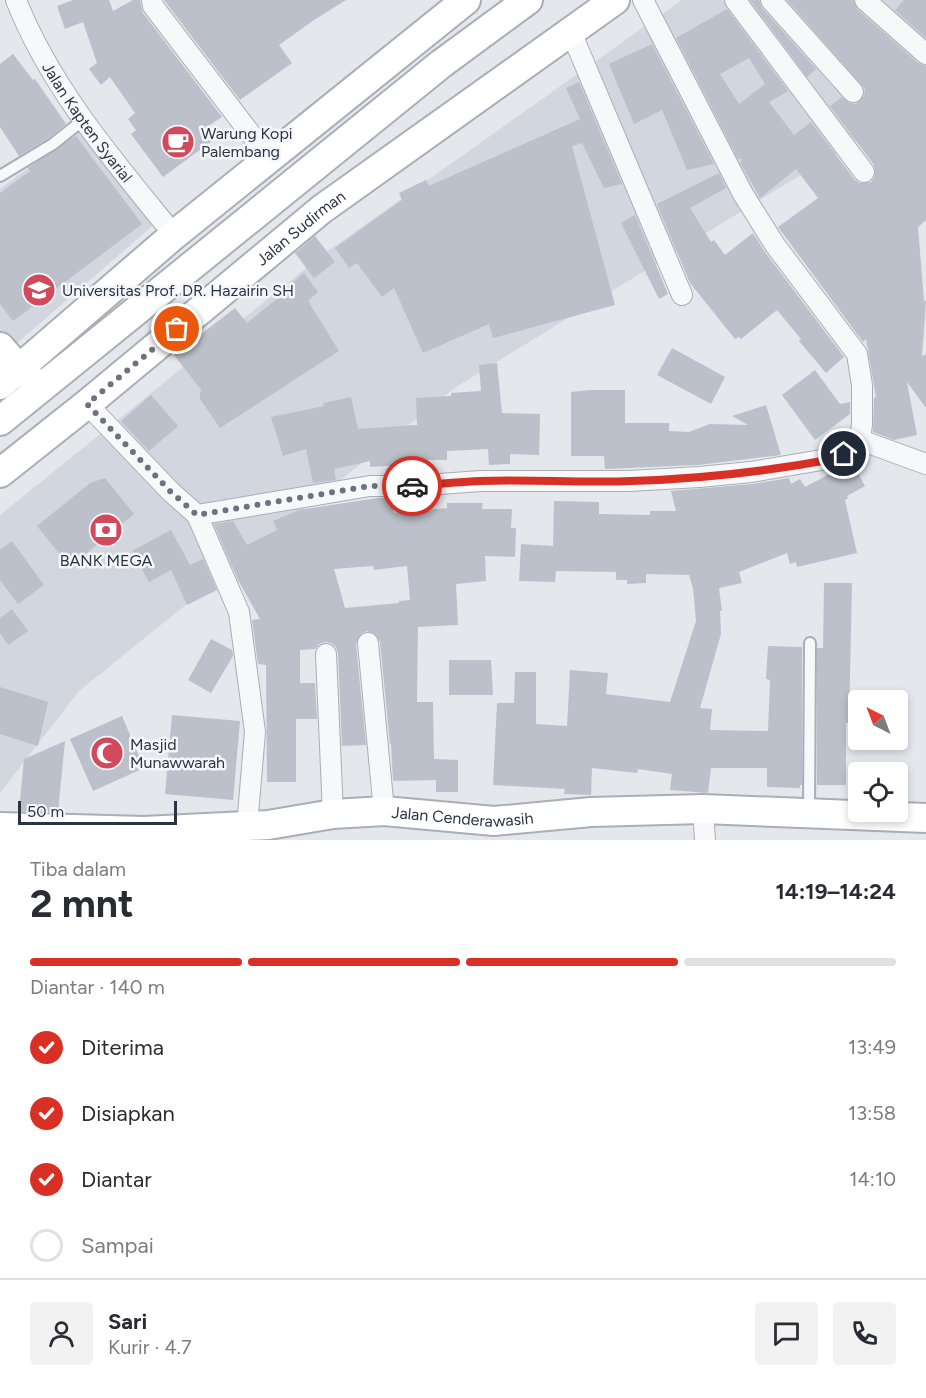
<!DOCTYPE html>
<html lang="id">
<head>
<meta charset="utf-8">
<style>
	:root { --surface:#fff; --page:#f2f2f3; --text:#2b2b33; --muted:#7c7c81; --line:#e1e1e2; --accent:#d93025 }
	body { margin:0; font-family:Figtree,sans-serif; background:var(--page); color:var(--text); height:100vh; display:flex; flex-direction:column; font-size:22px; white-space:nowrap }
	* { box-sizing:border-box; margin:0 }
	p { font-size:20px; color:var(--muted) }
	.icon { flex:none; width:33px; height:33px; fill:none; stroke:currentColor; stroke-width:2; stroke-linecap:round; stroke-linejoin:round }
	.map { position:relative; height:840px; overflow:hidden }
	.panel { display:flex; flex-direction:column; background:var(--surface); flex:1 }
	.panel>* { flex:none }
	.needle { width:39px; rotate:318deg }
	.controls { position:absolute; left:848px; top:690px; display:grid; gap:12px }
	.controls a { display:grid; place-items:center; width:60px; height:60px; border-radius:6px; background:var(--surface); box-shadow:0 3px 9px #0003; font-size:30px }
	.scale { position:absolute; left:18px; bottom:15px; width:159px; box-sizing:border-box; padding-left:6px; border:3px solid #2b3445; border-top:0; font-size:16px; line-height:21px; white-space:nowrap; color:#2b3445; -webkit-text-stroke:4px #f4f6f9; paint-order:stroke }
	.pin { position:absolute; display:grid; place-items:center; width:51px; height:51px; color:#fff; margin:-26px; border:3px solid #fff; border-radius:50%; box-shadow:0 2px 6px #0007 }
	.courier { position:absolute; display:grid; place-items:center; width:60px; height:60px; margin:-30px; border:4px solid #d93025; border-radius:50%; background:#fff; color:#222; box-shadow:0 2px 8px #0007 }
	.headline em { font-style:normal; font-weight:700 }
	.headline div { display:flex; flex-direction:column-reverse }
	.headline { display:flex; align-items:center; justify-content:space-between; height:102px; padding:0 30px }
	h1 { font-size:39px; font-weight:700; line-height:45px }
	.bar { display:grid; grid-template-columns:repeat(4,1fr); gap:9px 6px; align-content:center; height:72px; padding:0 30px }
	.bar i { height:8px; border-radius:4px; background:var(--line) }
	.bar .current { background:var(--accent) }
	.bar p { grid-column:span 4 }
	.line { display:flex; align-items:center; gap:15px; padding:0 30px; border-top:2px solid var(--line) }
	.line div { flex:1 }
	.round { display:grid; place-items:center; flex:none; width:63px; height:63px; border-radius:6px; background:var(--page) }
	ol { padding:0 30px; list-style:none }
	li { display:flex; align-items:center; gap:18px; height:66px }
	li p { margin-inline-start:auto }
	li .icon { padding:6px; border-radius:50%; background:var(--accent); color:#fff; stroke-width:4 }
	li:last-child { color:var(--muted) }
	li i { width:33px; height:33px; border:3px solid var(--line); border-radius:50% }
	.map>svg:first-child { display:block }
</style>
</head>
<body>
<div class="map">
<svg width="926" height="840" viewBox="0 0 926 840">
	<rect width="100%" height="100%" fill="#e4e7ec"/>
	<!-- built -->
	<g fill="#d2d6de">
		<polygon points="682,0 926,0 926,98 456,387 79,691 0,793 0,515 325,253"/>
		<polygon points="81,129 158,221 0,358 0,189"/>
	</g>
	<!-- building -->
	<g fill="#bbc0ca" fill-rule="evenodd">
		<polygon points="73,0 109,0 113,11 133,0 140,0 143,13 222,117 208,126 216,138 163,177 131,134 136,130 128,119 135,113 110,77 101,85 89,69 97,63 83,22 65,29 57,6"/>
		<polygon points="164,0 346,0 314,20 279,45 292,63 240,100"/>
		<polygon points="750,0 759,0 762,8 816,69 807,77"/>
		<path d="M787 0H853L857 9 918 63 926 66V220L918 227 924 301H926L922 356 926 354V408L907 382 917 435 894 440 873 432 874 398 876 397 866 339 863 342 778 227 818 198 796 169 760 198 740 162 742 161 741 158 738 159 676 38 727 9 788 91 769 102 794 135 811 122 855 180 860 183 871 182 875 176 874 165 830 106 842 97 849 103 856 104 864 96 865 89ZM749 58 765 84 739 104 720 74Z"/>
		<polygon points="904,0 926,0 926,38 895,10"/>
		<polygon points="652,44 714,164 687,170 662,110 634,124 609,64"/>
		<polygon points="13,54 33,80 35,79 66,124 49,138 19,156 0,127 0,64"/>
		<polygon points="579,82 622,184 604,188 582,143 572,146 615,305 493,338 489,324 423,353 394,288 382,297 357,263 349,268 335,248 402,200 399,193 426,180 429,186 580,119 566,88"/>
		<polygon points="76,136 142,224 13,321 0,304 0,193 30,171 28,168"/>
		<polygon points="719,173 726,188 690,208 711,242 714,240 725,255 753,233 765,252 844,357 826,373 799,341 801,339 777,310 741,339 739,337 735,339 690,283 657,204"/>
		<polygon points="635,215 668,294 659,299 621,223"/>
		<polygon points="315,236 335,262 314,278 295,253"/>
		<polygon points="304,273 318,292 308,301 339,351 220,428 200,399 200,392 202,391 174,355 235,308 247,323 283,294 281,292"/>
		<polygon points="672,348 725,377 711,404 657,375"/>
		<polygon points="497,363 502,413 540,414 539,455 510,454 510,464 489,465 488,449 447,451 447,460 398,460 399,465 370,467 370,461 334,469 336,480 313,483 306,449 283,456 271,417 324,406 323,403 351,397 358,429 417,425 416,398 451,396 451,393 481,391 479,365"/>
		<polygon points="815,370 840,404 850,402 850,414 815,440 782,395"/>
		<polygon points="590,390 625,390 625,423 669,423 669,431 689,432 710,424 748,425 732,416 766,405 781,455 698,465 605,469 604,456 571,456 571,392"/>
		<polygon points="151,395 178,426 149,451 121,421"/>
		<polygon points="852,462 865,486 847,496 848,498 845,500 857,553 797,567 796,562 790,564 787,553 739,572 742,583 719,588 722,611 720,611 721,634 700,708 712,709 710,730 768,731 770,680 766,679 768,646 802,647 802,785 800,785 800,788 767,787 767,768 711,768 708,793 670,790 672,774 638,769 637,773 592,768 591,795 564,794 565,789 493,785 497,703 514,703 515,672 536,672 536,724 567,726 570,670 608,673 606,694 670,702 696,621 693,588 689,575 646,574 646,583 627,584 627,580 616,580 616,572 556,571 555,582 519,581 521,544 553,546 554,501 599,502 599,514 650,515 650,511 676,511 671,491 752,484 789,478 791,484 800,479 805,487"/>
		<polygon points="105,478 134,514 70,567 37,526 90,483"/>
		<path d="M378 498H392L394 513 447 508V503H483L482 509H512L511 528H516L515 557 485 556 486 581 456 584 458 625 418 627 417 702H433L434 759 458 760V792H436V780L393 781 391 744H390L380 642 377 636 367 631 361 634 356 644 366 745 342 746 338 653 336 647 331 643 325 642 319 644 315 649 300 650V683H315L317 719H296V782H267L266 665 258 664 252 620 260 619 238 580 214 524 233 521 247 545 277 530 273 521 299 510ZM373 566 374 570 407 566 410 600 399 601V603L345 608 334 569Z"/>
		<polygon points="171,530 190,565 203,559 217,590 187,605 171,570 149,582 132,551"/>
		<polygon points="12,541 44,585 18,604 0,580 0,550"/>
		<polygon points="824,583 852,583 849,723 846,723 846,785 817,785 817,648 823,648"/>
		<polygon points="12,609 28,631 8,645 0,633 0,618"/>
		<polygon points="211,639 232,650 233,656 211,693 188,680"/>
		<polygon points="449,660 491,660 493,695 449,695"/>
		<polygon points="0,687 48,702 38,746 0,734"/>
		<polygon points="172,715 240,721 233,800 165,794"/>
		<polygon points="122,716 144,768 93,791 70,739"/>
		<polygon points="65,741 58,812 19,811 24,759"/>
	</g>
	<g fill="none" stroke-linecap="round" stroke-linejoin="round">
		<!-- lane casing -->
		<g stroke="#a9aeb7" stroke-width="14">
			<g id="lane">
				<polyline points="0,176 53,144 83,120"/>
				<polyline points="809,812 810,643"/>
			</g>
		</g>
		<!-- street casing -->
		<g stroke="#a9aeb7" stroke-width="22">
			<g id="street">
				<path id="s1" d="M16 0C51 89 115 162 174 235"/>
				<polyline points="152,0 153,6 269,158"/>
				<polyline points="735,0 864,172"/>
				<polyline points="771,0 853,92"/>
				<polyline points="865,0 926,54"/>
				<polyline points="571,32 682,295"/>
				<polyline points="87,404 171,492 197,515 370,486 411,486 481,481 629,481 699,477 751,472 839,457 860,440 862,424 862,385 857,354 775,245 743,194 643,0"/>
				<polyline points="860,440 926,464"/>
				<polyline points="197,515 239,612 255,732 247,826"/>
				<polyline points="368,643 384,811"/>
				<polyline points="326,654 333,814"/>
				<polyline points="703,809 705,840"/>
			</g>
		</g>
		<!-- secondary casing -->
		<g stroke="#a9aeb7" stroke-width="32">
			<g id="secondary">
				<polyline points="0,347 19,369 34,382"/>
				<polyline points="0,385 174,235 466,0"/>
				<polyline points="0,421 441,64 528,0"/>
				<path id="s2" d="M0 473 87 404 322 209 615 0"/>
				<path id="s3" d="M0 827 144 831 268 825 333 814 384 811 494 821 591 812 703 809 926 818"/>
			</g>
		</g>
		<!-- lane -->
		<use href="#lane" stroke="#f7f8fa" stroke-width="10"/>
		<!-- street -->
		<use href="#street" stroke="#f7f8fa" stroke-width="20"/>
		<!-- secondary -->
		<use href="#secondary" stroke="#fff" stroke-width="28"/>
	</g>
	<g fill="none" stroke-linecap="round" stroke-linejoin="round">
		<!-- done -->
		<polyline stroke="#6c737f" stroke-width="6" stroke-dasharray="0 10.8" points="177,329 87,404 171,492 197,515 370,486 412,486"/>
		<!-- route -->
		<path stroke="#d93025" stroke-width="8" d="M412 486C435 484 458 482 480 481 530 479 581 483 631 481 701 479 770 471 839 458L844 454"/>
	</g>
	<!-- icons -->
	<defs>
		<g id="cafe-disc" transform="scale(1.725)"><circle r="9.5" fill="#d1495b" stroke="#f4f6f9"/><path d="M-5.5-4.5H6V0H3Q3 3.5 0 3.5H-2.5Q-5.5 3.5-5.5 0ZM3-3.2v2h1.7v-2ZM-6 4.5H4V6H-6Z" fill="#fff"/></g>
		<g id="university-disc" transform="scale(1.725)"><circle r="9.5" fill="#d1495b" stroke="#f4f6f9"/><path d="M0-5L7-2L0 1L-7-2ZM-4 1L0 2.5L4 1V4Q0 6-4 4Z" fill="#fff"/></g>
		<g id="bank-disc" transform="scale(1.725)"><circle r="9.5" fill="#d1495b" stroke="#f4f6f9"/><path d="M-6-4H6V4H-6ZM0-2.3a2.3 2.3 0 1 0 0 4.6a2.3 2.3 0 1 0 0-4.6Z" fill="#fff"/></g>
		<g id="mosque-disc" transform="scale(1.725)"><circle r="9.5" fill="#d1495b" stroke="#f4f6f9"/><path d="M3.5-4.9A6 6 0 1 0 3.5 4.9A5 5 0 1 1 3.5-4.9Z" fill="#fff"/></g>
	</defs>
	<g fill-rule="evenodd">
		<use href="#cafe-disc" x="178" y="142"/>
		<use href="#university-disc" x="39" y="290"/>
		<use href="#bank-disc" x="106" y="530"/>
		<use href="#mosque-disc" x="107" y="753"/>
	</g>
	<g text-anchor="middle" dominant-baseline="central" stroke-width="5" stroke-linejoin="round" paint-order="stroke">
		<!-- street labels -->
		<g font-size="16" fill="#2b3445" stroke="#f4f6f9">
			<text stroke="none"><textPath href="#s1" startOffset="142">Jalan Kapten Syarial</textPath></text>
			<text stroke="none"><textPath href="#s2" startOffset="388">Jalan Sudirman</textPath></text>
			<text stroke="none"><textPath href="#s3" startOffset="464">Jalan Cenderawasih</textPath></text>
		</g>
		<!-- poi labels -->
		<g font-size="16" fill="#2b3445" stroke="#f4f6f9" text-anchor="start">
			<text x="201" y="133">Warung Kopi<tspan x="201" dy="18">Palembang</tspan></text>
			<text x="62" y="290">Universitas Prof. DR. Hazairin SH</text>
			<text x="106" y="560" text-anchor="middle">BANK MEGA</text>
			<text x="130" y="744">Masjid<tspan x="130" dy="18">Munawwarah</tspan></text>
		</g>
	</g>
</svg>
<div class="controls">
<a><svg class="needle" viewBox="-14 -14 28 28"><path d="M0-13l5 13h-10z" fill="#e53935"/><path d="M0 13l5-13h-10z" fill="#7c7c81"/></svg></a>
<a><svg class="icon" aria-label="locate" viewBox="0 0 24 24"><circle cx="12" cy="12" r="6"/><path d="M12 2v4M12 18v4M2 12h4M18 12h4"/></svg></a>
</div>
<div class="scale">50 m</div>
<div class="pin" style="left:177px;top:329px;background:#ea580c"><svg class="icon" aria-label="bag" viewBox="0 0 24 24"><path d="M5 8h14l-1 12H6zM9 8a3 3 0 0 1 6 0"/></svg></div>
<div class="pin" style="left:844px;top:454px;background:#1f2937"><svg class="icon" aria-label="home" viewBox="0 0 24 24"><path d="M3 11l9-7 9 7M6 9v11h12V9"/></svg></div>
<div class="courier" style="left:412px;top:486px"><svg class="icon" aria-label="car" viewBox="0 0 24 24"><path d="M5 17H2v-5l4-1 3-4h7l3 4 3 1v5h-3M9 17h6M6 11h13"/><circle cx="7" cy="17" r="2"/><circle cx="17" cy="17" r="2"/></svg></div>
</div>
<section class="panel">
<div class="headline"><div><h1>2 mnt</h1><p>Tiba dalam</p></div><em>14:19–14:24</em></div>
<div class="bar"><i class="current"></i><i class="current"></i><i class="current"></i><i></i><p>Diantar · 140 m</p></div>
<ol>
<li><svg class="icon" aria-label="check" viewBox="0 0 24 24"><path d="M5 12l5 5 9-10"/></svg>Diterima<p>13:49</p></li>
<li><svg class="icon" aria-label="check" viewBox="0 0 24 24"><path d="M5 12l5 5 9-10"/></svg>Disiapkan<p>13:58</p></li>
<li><svg class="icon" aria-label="check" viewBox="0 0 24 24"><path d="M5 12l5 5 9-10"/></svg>Diantar<p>14:10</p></li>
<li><i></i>Sampai</li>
</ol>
<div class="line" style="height:108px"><a class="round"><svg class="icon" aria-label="person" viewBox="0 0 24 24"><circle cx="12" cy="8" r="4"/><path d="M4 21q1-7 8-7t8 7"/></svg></a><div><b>Sari</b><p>Kurir · 4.7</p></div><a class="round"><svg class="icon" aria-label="chat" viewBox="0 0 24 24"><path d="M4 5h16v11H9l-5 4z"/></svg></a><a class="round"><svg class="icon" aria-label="phone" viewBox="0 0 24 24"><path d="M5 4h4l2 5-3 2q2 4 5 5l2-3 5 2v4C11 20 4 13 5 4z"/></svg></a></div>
</section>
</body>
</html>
